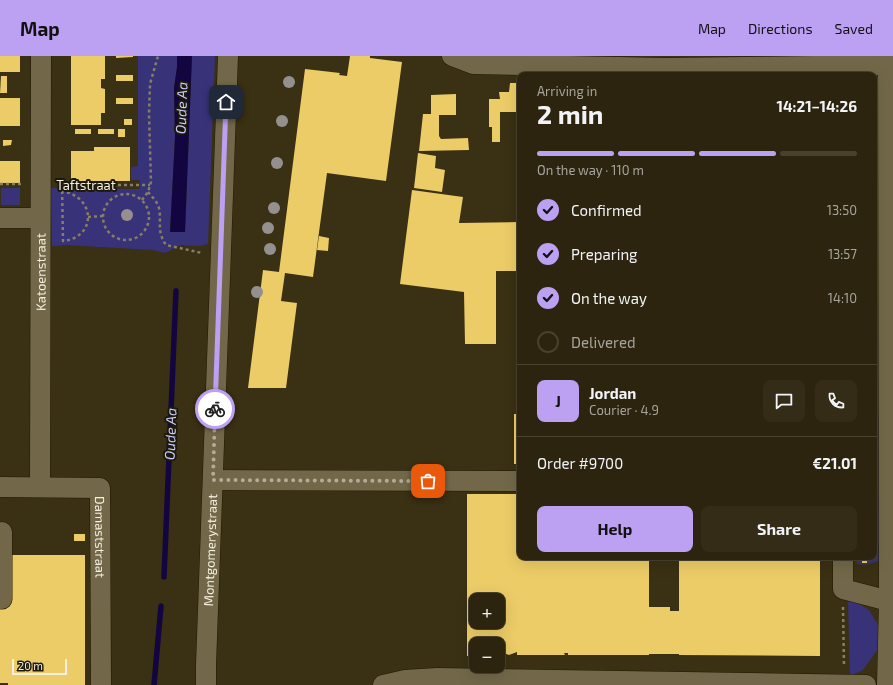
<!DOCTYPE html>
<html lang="en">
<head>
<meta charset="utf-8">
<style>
	:root { --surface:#2c240e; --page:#342c17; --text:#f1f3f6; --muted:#a6a49e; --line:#48412e; --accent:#bca0f2 }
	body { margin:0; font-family:"Exo 2",sans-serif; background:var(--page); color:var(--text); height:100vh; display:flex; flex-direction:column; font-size:15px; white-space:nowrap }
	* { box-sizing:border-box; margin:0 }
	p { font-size:13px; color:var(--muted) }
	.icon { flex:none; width:22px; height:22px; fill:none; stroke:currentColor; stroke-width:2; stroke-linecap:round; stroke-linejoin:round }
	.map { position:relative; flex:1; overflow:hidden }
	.side { position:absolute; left:517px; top:16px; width:360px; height:488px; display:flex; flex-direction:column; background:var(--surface); border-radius:8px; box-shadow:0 4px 16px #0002,0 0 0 1px var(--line) }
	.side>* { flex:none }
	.controls { position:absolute; left:469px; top:537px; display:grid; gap:8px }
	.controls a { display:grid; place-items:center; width:36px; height:36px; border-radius:8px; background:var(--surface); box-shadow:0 4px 16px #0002,0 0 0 1px var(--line); font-size:20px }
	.scale { position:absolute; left:12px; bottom:10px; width:55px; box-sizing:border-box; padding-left:4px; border:2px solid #f4efde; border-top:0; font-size:11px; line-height:14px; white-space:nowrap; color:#f4efde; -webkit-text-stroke:3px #1d190c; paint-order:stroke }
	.pin { position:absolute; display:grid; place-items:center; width:34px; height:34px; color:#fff; margin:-17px; border-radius:8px; box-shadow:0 2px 6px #0006 }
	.courier { position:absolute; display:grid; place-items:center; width:40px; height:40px; margin:-20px; border:3px solid #bca0f2; border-radius:50%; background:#fff; color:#222; box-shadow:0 1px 5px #0007 }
	.headline em { font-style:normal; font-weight:700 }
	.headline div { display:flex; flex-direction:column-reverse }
	.headline { display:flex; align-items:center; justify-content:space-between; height:68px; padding:0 20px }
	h1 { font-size:26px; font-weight:700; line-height:30px }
	.bar { display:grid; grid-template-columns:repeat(4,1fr); gap:6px 4px; align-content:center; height:48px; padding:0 20px }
	.bar i { height:5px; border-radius:3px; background:var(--line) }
	.bar .on { background:var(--accent) }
	.bar p { grid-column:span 4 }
	.line { display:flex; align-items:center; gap:10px; padding:0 20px; border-top:1px solid var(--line) }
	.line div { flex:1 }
	.round { display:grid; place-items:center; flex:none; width:42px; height:42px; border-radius:8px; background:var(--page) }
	ol { padding:0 20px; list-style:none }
	li { display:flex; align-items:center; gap:12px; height:44px }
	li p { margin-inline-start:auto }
	li .icon { padding:4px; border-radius:50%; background:var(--accent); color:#111; stroke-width:4 }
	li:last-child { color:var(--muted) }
	li i { width:22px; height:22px; border:2px solid var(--line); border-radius:50% }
	.cta { display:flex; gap:8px; margin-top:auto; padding:8px 20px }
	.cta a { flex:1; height:46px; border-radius:8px; background:var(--accent); color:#111; font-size:16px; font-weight:700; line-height:46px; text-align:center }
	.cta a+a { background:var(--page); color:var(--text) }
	header { display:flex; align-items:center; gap:24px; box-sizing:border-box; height:56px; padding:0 20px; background:var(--accent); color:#111 }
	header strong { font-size:19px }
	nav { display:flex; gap:22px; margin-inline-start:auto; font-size:14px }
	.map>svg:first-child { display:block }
</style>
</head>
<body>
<header>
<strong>Map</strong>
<nav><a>Map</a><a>Directions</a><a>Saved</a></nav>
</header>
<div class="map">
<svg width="893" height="629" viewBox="0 0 893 629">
	<rect width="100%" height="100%" fill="#3a3013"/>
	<!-- green -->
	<g fill="#383378">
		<polygon points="138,0 177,0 177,11 174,32 175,81 170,176 185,176 192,0 215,0 208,188 199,190 181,189 165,197 153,194 66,189 52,190 51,132 140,133 140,124 131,124 131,111 138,110"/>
		<polygon points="879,17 879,505 865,509 857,508 856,501 874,501 874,19"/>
		<rect x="1" y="132" width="19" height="17"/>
		<polygon points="853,544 869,554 881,574 880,590 863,614 850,620 848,546"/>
	</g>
	<!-- water -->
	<polygon fill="#130640" points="177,0 192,0 185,176 170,176 175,81 174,32 177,11"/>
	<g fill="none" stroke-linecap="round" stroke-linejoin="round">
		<!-- stream -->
		<g stroke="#130640" stroke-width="5.5">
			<polyline points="164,521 176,235"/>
			<polyline points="154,629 161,550"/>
		</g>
	</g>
	<!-- building -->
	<g fill="#eccc67" fill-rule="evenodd">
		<rect x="0" y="0" width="20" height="16"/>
		<polygon points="71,0 105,0 105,23 101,23 101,32 105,33 105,57 101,57 101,69 71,69"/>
		<polygon points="116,0 133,0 133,1 116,2"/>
		<polygon points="350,0 370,0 370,2 402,6 386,125 327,117 313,221 285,217 281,245 297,247 286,332 248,332 263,214 279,216 305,13 340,17 339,19 347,20"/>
		<rect x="116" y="19" width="17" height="6"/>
		<polygon points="1,20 7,20 7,37 0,37"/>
		<polygon points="510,27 520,27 520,56 500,56 500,86 492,86 492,71 489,71 489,43 500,43 499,36 509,36"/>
		<polygon points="456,38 456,59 439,59 439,80 441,83 468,82 469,94 419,95 423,58 431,58 431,39"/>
		<rect x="0" y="42" width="20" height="28"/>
		<rect x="116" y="42" width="17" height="6"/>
		<rect x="124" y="63" width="8" height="6"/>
		<rect x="75" y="73" width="16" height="5"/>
		<rect x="98" y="73" width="16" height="5"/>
		<rect x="118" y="73" width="7" height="8"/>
		<polygon points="3,84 12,84 11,89 3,90"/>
		<polygon points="518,86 520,86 520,104 519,104"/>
		<polygon points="94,91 130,91 130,125 71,125 71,95 94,95"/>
		<polygon points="418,97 436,100 435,112 445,114 442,136 414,132"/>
		<rect x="0" y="105" width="20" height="22"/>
		<polygon points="412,134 463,141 459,167 520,166 520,215 496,215 496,288 465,288 464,236 400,228"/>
		<polygon points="319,180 329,182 328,195 317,194"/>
		<rect x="514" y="358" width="6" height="50"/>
		<path d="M467 438H520V501H649V551H670V555H679V501H820V600L679 599V598H649V599H568V597H564L565 599H517V596L509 599 501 596V599H498V588H476V599L467 600ZM476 544H498V566H476Z"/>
		<rect x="74" y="478" width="11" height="7"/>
		<polygon points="8,499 85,499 85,629 8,629 8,627 0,627 0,544"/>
		<rect x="862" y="501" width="5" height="6"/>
	</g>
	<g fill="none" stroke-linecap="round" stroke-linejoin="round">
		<!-- minor casing -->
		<g stroke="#211800" stroke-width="21">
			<g id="minor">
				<polyline points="452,0 473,8 666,12 888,9"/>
				<polyline points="0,162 40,162"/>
				<polyline points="213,424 520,425"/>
				<path id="s1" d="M0 431 100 432 101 629"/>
				<path id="s2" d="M40 431 41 0"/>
				<polyline points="843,501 843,533 889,545"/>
				<polyline points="2,543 2,476"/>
				<path id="s3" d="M206 629V609L228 0"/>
				<polyline points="383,629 405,624 437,622 866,629"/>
				<polyline points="887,629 889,545 888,0"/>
			</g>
		</g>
		<!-- path -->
		<g stroke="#867e65" stroke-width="2.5" stroke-dasharray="3 3" stroke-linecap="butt">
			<polyline points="0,128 21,128"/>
			<polyline points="58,129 150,129"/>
			<path d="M62 129 63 185C97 181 96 141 62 135"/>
			<path d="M148 136C152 141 157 145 159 152 162 167 156 174 166 189L202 197"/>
			<circle cx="126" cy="161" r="23"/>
			<polyline points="142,144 148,136 151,126 149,58 150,28 158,0"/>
			<polyline points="88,161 103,160"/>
			<polyline points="843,551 844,610"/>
		</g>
		<!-- minor -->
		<use href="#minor" stroke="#726849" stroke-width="20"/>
	</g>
	<!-- trees -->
	<g fill="#94908f">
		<circle cx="289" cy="26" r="6"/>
		<circle cx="282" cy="65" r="6"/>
		<circle cx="277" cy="107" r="6"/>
		<circle cx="274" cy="152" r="6"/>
		<circle cx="127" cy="159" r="6"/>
		<circle cx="268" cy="172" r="6"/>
		<circle cx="270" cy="193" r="6"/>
		<circle cx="257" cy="236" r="6"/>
	</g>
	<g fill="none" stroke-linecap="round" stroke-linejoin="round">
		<!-- done -->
		<polyline stroke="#b3ac97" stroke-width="4" stroke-dasharray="0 7.2" points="215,353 213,424 428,425"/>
		<!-- route -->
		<polyline stroke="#bca0f2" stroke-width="5" points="215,353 226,46"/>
	</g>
	<g text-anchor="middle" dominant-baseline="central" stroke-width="4" stroke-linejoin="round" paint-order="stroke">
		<!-- street labels -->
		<g font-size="13" fill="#f4efde" stroke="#1d190c">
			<text x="86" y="129">Taftstraat</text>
			<text stroke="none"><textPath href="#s2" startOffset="215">Katoenstraat</textPath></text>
			<text stroke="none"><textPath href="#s1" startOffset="149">Damaststraat</textPath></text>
			<text stroke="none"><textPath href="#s3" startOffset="135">Montgomerystraat</textPath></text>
		</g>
		<!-- water labels -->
		<g font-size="14" font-style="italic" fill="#cbcefb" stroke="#1d190c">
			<text transform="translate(181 52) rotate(-88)">Oude Aa</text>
			<text transform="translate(170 378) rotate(-88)">Oude Aa</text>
		</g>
	</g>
</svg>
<div class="controls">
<a>+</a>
<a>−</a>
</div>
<div class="scale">20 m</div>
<div class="pin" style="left:428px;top:425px;background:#ea580c"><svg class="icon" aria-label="bag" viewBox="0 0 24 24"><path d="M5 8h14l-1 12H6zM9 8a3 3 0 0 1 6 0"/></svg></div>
<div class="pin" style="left:226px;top:46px;background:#1f2937"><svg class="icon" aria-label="home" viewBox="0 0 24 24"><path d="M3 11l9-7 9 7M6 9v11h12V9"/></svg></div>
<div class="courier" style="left:215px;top:353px"><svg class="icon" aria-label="bike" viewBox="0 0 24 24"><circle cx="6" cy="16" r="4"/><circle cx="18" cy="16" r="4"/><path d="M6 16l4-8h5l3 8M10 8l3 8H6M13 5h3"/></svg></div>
<section class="side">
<div class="headline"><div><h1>2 min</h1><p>Arriving in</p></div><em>14:21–14:26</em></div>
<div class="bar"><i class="on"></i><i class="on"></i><i class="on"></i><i></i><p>On the way · 110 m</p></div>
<ol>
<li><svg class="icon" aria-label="check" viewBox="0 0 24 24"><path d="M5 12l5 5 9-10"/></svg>Confirmed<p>13:50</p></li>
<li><svg class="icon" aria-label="check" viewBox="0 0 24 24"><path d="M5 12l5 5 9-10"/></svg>Preparing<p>13:57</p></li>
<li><svg class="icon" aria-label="check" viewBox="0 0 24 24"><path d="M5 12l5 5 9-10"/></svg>On the way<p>14:10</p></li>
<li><i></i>Delivered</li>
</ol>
<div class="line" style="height:72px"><b class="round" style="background:var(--accent);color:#111">J</b><div><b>Jordan</b><p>Courier · 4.9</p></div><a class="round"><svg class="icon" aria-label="chat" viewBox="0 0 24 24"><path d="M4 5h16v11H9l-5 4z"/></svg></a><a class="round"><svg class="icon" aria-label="phone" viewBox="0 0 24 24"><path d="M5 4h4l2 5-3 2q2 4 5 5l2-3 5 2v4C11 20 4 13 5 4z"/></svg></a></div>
<div class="line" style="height:52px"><div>Order #9700</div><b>€21.01</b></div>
<div class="cta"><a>Help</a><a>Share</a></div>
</section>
</div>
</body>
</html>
